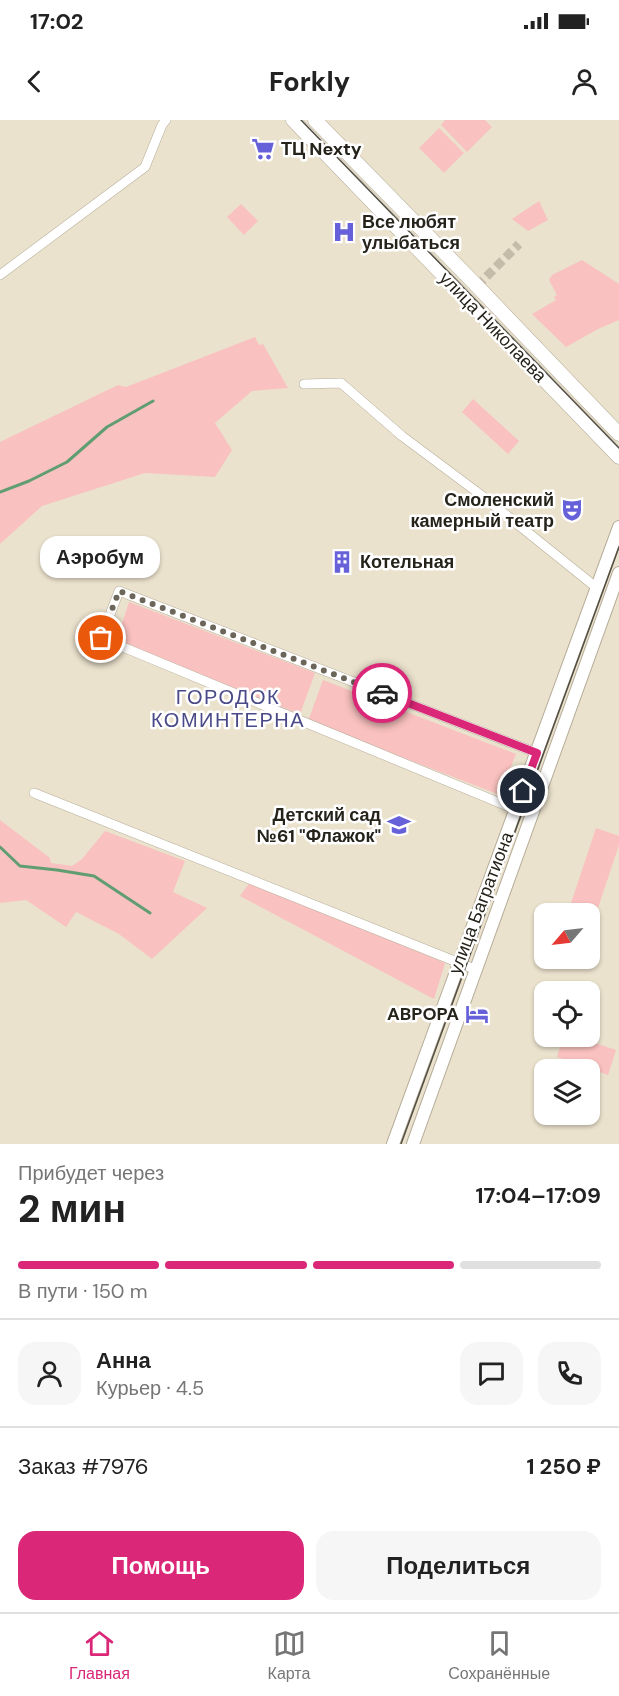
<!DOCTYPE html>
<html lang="ru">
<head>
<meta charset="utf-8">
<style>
	:root { --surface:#fff; --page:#f6f6f6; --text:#222; --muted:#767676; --line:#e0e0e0; --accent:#db2777 }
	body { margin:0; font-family:"DM Sans",sans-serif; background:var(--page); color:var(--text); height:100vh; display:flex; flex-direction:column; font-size:22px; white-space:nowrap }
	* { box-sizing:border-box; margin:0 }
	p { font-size:20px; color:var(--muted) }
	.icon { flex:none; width:33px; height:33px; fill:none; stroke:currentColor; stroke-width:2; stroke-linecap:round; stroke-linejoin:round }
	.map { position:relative; height:1024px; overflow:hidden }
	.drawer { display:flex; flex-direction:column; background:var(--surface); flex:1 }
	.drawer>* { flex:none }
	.needle { width:39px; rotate:242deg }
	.fabs { position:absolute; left:534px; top:783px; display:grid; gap:12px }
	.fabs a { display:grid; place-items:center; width:66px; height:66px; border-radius:12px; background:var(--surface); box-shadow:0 2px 4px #0004; font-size:30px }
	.pin { position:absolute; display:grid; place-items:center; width:51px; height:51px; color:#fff; margin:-26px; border:3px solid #fff; border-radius:50%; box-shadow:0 2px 6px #0007 }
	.courier { position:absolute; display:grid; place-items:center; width:60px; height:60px; margin:-30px; border:4px solid #db2777; border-radius:50%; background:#fff; color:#222; box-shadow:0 2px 8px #0007 }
	.bubble { position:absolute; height:42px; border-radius:18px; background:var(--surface); box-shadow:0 2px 4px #0004; font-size:20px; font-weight:700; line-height:42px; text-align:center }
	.summary em { font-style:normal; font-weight:700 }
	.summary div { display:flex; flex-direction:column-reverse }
	.summary { display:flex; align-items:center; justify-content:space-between; height:102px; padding:0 18px }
	h1 { font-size:39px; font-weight:700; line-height:45px }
	.bar { display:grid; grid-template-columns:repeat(4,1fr); gap:9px 6px; align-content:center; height:72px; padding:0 18px }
	.bar i { height:8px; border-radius:4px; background:var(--line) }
	.bar .on { background:var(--accent) }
	.bar p { grid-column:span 4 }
	.line { display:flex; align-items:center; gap:15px; padding:0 18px; border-top:2px solid var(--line) }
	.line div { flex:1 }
	.round { display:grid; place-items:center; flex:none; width:63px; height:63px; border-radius:18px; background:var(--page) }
	.action { display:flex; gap:12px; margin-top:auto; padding:12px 18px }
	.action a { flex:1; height:69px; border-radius:18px; background:var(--accent); color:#fff; font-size:24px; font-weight:700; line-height:69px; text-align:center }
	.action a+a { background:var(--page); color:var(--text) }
	.status { display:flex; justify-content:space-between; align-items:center; height:42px; padding:0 30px; background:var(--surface); direction:ltr }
	.status svg { height:16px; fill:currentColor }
	header { display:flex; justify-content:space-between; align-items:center; height:78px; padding:0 18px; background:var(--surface); font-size:27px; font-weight:700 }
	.dock { display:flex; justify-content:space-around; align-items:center; height:84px; border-top:2px solid var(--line); background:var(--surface); font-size:16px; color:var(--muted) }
	.dock a { display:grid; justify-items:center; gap:3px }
	.dock .on { color:var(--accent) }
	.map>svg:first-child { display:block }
</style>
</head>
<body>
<div class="status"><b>17:02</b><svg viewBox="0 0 49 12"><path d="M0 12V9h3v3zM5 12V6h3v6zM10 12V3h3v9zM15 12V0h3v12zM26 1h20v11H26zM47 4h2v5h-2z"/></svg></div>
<header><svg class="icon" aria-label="back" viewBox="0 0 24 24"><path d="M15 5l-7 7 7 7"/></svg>Forkly<svg class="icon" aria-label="person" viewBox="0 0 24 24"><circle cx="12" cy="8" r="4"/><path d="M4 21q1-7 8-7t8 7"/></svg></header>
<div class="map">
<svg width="619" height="1024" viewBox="0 0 619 1024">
	<rect width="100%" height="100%" fill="#ebe2cd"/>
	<!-- green -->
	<g fill="#f9c1bf">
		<polygon points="445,0 485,0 492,7 467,32 441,5"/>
		<polygon points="439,8 464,33 444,53 419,28"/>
		<polygon points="539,81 548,100 528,111 512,99"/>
		<polygon points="241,84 258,101 244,115 227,97"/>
		<polygon points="582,140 619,164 619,200 598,209 566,227 532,194 556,180 554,177 557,175 549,160 552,155"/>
		<polygon points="255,217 259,225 263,224 288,268 252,271 215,303 232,330 215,357 145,353 42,386 0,424 0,322 118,265 126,267"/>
		<polygon points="473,279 519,321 508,334 462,292"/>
		<polygon points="129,482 315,553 300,594 116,522"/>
		<polygon points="323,560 516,634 500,675 308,601"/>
		<polygon points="0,700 50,738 51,743 72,746 82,739 105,711 185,741 173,772 207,788 152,839 119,814 76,792 66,807 26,780 0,783"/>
		<polygon points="596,708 619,716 619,725 597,791 571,783"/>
		<polygon points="251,761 445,843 434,879 240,776"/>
		<polygon points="563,917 577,917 616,930 608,955 557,937"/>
	</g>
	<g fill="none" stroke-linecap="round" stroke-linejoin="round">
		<!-- stream -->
		<g stroke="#609e72" stroke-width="3">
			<polyline points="0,372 29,361 67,342 107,307 153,281"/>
			<polyline points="0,727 20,746 57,750 94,756 150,793"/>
		</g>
		<!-- street-tunnel -->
		<polyline stroke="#c4bca9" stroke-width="9" stroke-dasharray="9 4.5" stroke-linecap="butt" points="477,166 519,124"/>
		<!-- street casing -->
		<g stroke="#b6ad99" stroke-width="10">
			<g id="street">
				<polyline points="0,155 145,47 162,5 166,0"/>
				<polyline points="304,264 341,263 402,316 485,378 597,468"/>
				<polyline points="34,673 477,850"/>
				<polyline points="517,690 101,518 119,471 537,633"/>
			</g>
		</g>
		<!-- secondary casing -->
		<g stroke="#b6ad99" stroke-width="14">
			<g id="secondary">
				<polyline points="393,1024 619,407"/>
				<polyline points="413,1024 619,453"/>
			</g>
		</g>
		<!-- primary casing -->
		<g stroke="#b6ad99" stroke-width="15">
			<g id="primary">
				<polyline points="293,0 619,337"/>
				<polyline points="315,0 477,166 619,314"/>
			</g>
		</g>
		<!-- street -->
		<use href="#street" stroke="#fff" stroke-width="9"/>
		<!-- secondary -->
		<use href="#secondary" stroke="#fff" stroke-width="12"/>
		<!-- primary -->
		<use href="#primary" stroke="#fff" stroke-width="14"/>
		<!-- tram -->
		<g stroke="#514d42" stroke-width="1.5">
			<polyline points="301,0 619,328"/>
			<polyline points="401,1024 619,427"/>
		</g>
	</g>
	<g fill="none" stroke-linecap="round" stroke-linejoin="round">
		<!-- done -->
		<polyline stroke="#6b6659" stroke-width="6" stroke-dasharray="0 10.8" points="101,518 119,471 382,573"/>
		<!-- route -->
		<polyline stroke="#db2777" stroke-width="8" points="382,573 537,633 523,671"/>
	</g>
	<!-- icons -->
	<defs>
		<g id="supermarket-bare" transform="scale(1.8)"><path d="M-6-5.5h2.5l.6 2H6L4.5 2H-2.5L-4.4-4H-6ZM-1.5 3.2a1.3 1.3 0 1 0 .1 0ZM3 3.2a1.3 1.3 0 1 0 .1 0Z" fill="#6660d9" stroke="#fff" stroke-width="2.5" paint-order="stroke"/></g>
		<g id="hospital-bare" transform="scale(1.8)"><path d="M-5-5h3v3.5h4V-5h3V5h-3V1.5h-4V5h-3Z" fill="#6660d9" stroke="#fff" stroke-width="2.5" paint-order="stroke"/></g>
		<g id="theatre-bare" transform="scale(1.8)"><path d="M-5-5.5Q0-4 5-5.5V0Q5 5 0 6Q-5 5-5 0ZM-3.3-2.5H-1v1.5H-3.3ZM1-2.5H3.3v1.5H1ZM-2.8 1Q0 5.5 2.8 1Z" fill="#6660d9" stroke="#fff" stroke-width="2.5" paint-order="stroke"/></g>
		<g id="building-bare" transform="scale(1.8)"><path d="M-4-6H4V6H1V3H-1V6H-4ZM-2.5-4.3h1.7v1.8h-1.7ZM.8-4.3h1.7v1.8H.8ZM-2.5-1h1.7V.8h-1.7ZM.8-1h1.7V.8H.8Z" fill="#6660d9" stroke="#fff" stroke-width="2.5" paint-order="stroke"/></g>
		<g id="school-bare" transform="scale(1.8)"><path d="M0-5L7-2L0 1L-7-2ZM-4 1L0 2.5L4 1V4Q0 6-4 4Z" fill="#6660d9" stroke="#fff" stroke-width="2.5" paint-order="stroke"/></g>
		<g id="hotel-bare" transform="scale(1.8)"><path d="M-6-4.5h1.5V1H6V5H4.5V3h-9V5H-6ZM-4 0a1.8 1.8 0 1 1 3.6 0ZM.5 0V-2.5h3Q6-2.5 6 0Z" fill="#6660d9" stroke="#fff" stroke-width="2.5" paint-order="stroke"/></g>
	</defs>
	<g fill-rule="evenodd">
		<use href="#supermarket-bare" x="263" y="29"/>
		<use href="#hospital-bare" x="344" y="112"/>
		<use href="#theatre-bare" x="572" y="390"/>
		<use href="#building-bare" x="342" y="442"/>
		<use href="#school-bare" x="399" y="705"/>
		<use href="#hotel-bare" x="477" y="894"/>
	</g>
	<g text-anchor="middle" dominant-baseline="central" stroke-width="5" stroke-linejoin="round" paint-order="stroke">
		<!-- poi labels -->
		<g font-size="18" font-weight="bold" fill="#26231b" stroke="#fff" text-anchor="start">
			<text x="281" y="29">ТЦ Nexty</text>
			<text x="362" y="102">Все любят<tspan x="362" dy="21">улыбаться</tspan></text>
			<text x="554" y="380" text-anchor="end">Смоленский<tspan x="554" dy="21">камерный театр</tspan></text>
			<text x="360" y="442">Котельная</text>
			<text x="381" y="695" text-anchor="end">Детский сад<tspan x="381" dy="21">№61 "Флажок"</tspan></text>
			<text x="459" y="894" text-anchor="end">ABPOPA</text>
		</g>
		<!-- street labels -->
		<g font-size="18" fill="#26231b" stroke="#fff">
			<text transform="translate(493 207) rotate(46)">улица Николаева</text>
			<text transform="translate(481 783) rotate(-69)">улица Багратиона</text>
		</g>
		<!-- neighbourhood labels -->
		<g font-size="20" letter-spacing="1.5" fill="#4a4a88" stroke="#fff">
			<text x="228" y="577">ГОРОДОК<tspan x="228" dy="23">КОМИНТЕРНА</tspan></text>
		</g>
	</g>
</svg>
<div class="fabs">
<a><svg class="needle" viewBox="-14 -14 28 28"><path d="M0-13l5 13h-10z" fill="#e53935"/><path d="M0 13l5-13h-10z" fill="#767676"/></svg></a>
<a><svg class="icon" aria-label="locate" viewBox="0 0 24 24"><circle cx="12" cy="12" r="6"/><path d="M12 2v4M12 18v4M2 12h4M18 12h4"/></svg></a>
<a><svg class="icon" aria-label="layers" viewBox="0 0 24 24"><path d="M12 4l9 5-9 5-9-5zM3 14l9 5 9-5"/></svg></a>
</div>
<div class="pin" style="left:101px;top:518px;background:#ea580c"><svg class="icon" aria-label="bag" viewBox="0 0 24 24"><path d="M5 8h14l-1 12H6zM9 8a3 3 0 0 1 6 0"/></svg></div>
<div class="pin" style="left:523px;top:671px;background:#1f2937"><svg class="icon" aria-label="home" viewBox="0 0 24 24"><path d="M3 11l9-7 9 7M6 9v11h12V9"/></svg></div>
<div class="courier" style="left:382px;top:573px"><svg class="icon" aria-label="car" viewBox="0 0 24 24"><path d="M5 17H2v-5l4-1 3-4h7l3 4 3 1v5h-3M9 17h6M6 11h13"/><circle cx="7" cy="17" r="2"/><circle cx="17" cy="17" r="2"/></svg></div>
<div class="bubble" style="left:40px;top:416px;width:120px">Аэробум</div>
</div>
<section class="drawer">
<div class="summary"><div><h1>2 мин</h1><p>Прибудет через</p></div><em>17:04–17:09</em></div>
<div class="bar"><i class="on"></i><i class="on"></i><i class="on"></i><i></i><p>В пути · 150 m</p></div>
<div class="line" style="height:108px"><a class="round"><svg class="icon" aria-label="person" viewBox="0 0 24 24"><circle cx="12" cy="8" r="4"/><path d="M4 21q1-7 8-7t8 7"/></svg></a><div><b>Анна</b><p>Курьер · 4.5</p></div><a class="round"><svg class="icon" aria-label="chat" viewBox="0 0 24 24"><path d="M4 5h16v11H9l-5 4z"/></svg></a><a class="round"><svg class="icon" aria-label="phone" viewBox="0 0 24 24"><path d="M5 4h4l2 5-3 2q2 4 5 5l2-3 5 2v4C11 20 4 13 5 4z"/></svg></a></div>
<div class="line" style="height:78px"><div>Заказ #7976</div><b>1 250 ₽</b></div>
<div class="action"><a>Помощь</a><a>Поделиться</a></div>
</section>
<nav class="dock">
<a class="on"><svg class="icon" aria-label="home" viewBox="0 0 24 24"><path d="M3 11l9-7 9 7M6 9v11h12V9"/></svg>Главная</a>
<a><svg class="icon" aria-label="map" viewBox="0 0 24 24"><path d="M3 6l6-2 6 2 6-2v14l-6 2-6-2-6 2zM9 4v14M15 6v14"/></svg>Карта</a>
<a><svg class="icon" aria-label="saved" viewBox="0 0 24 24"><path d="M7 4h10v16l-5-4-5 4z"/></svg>Сохранённые</a>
</nav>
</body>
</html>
